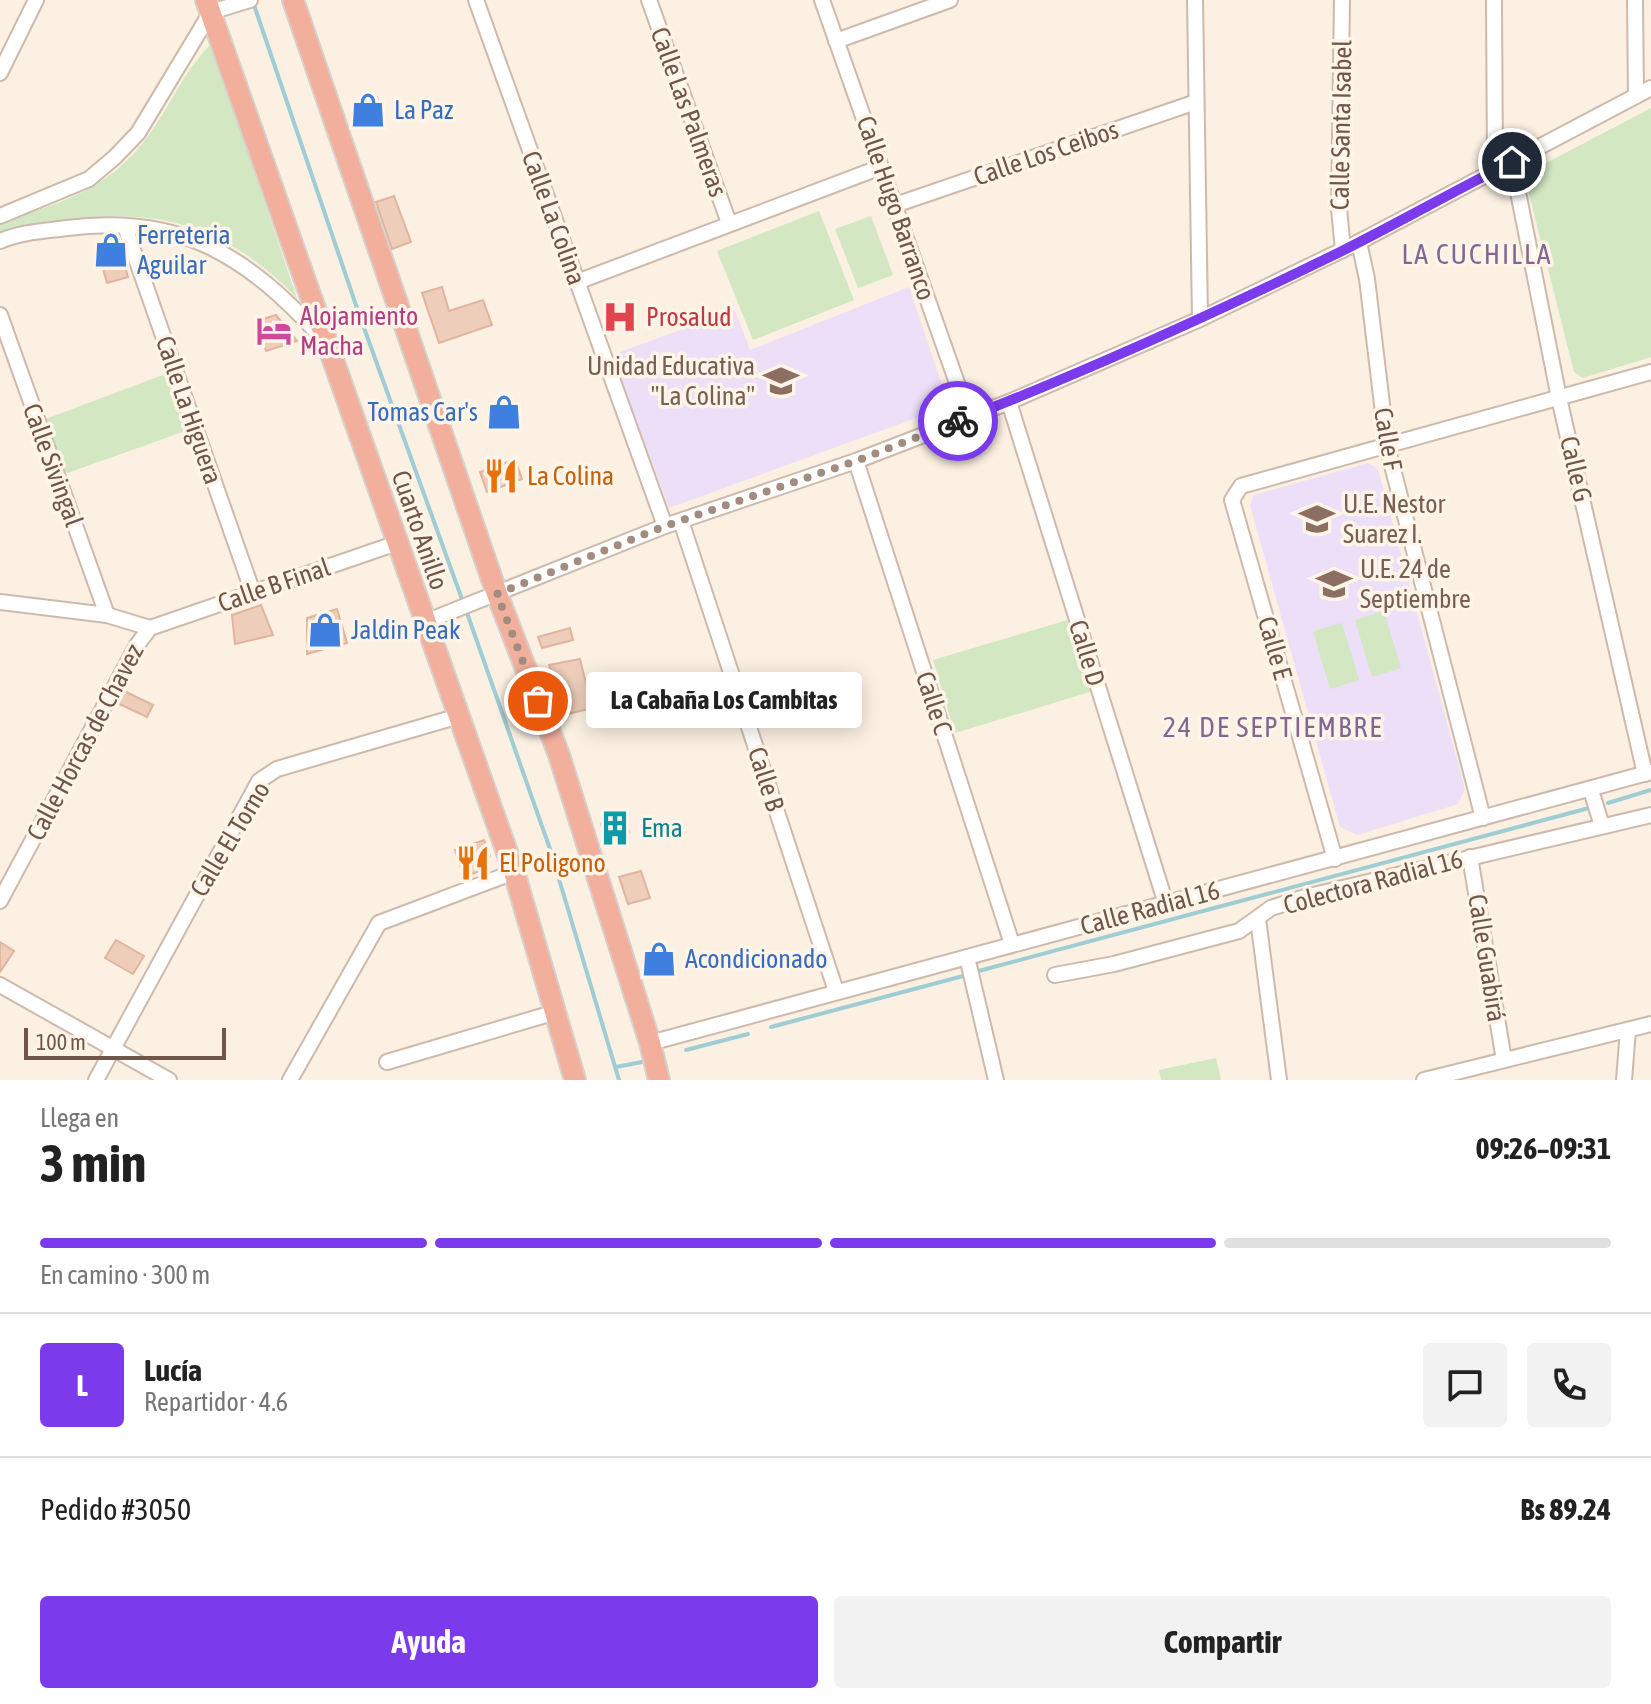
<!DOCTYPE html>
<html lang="es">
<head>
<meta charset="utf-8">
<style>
	:root { --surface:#fff; --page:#f2f2f2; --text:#222; --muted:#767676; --line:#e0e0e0; --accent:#7c3aed }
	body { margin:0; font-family:"Asap Condensed",sans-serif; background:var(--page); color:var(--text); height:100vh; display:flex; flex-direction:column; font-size:30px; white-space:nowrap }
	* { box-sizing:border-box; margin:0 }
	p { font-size:26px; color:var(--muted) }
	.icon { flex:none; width:44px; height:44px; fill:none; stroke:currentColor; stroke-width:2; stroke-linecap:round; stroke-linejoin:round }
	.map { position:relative; height:1080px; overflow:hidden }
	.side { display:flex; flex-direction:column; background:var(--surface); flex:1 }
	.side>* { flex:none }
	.scale { position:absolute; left:24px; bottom:20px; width:202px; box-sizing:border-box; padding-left:8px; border:4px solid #70564a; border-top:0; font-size:22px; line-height:28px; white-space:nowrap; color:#70564a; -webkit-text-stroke:6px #fef4e8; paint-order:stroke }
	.pin { position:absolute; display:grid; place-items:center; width:68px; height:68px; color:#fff; margin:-34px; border:4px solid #fff; border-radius:50%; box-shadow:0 2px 8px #0007 }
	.courier { position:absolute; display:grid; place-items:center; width:80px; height:80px; margin:-40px; border:6px solid #7c3aed; border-radius:50%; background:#fff; color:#222; box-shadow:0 2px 10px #0007 }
	.bubble { position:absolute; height:56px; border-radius:8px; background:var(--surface); box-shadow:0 4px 20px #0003; font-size:26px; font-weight:700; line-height:56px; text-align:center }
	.head em { font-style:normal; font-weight:700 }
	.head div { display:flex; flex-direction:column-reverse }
	.head { display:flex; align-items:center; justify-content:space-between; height:136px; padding:0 40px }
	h1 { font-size:52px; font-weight:700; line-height:60px }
	.bar { display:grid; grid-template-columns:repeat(4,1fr); gap:12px 8px; align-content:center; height:96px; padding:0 40px }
	.bar i { height:10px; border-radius:6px; background:var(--line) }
	.bar .current { background:var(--accent) }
	.bar p { grid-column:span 4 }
	.line { display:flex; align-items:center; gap:20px; padding:0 40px; border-top:2px solid var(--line) }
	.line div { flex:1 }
	.round { display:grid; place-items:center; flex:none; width:84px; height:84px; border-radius:8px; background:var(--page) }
	.action { display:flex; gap:16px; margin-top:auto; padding:16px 40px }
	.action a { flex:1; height:92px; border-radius:8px; background:var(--accent); color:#fff; font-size:32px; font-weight:700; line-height:92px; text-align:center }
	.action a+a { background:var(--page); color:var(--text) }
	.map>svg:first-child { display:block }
</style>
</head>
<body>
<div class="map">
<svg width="1651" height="1080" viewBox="0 0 1651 1080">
	<rect width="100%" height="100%" fill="#fbf0e2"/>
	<!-- education -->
	<g fill="#eddff7">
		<polygon points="909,287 949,406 669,508 612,355 735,310 750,350"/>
		<polygon points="1368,463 1378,469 1465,789 1458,804 1357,835 1340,827 1250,505 1254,495"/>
	</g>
	<!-- green -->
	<g fill="#d2e7c2">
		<path d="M211 44 297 298C241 240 180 211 98 217 65 220 33 228 0 233V223C64 201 112 190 153 129 173 100 186 69 211 44Z"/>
		<polygon points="1651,108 1651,357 1583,378 1574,372 1526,182 1527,173"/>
		<polygon points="819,211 854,300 753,340 717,251"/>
		<polygon points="871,216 893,275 858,288 835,229"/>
		<polygon points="168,373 188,430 62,475 43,420"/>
		<polygon points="1384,611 1401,668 1372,677 1355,620"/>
		<polygon points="1071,619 1093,691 955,733 933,660"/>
		<polygon points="1342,623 1359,680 1330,689 1313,631"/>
		<polygon points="1216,1058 1221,1080 1161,1080 1159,1070"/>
	</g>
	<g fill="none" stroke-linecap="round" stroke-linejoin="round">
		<!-- stream -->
		<g stroke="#9fcdd4" stroke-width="4">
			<polyline points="253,2 359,314 463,602"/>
			<polyline points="466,610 550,849 619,1080"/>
			<polyline points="1608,803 1651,790"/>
			<polyline points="975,972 1589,808"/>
			<polyline points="771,1027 967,975"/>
			<polyline points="686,1050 748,1034"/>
			<polyline points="616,1067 642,1062"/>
		</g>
	</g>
	<!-- building -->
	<g fill="#eecebb" stroke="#e0b49d" stroke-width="2">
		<polygon points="377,97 383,114 360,123 354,105"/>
		<polygon points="394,196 411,242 392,249 376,202"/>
		<polygon points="111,243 120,250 128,277 107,283 97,247"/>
		<polygon points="442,287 449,311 483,300 492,325 439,343 422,293"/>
		<polygon points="276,315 297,341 266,351 256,321"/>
		<polygon points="512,402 517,414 496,422 491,410"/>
		<polygon points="515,459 522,479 487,492 480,472"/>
		<polygon points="261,605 273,635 235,644 232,615"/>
		<polygon points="337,609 347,643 307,654 307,618"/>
		<polygon points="570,628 573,640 542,648 538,637"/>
		<polygon points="580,659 592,708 568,714 549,665"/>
		<polygon points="124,691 153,705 147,717 117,703"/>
		<polygon points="624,816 629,832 606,840 601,824"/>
		<polygon points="484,840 490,856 483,870 464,877 455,850"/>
		<polygon points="641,871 650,898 628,904 619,877"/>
		<polygon points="116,940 144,956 133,974 105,958"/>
		<polygon points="0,942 14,951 0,972"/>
		<polygon points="669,951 672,961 649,968 646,957"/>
	</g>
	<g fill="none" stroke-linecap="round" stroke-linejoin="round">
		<!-- minor casing -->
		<g stroke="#cdbaac" stroke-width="18">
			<g id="minor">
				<polyline points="476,0 665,526"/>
				<polyline points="649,0 729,223"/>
				<polyline points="822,0 969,417"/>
				<polyline points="1195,0 1200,319"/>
				<polyline points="1342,0 1339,209 1343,250"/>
				<polyline points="1494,0 1495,171"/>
				<polyline points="1635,0 1636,96"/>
				<polyline points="836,41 950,0"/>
				<polyline points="0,73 36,0"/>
				<polyline points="1512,162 1559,398 1645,774"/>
				<polyline points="895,205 1196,102"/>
				<polyline points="0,216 89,179 115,157 138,133 211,12 250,0"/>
				<polyline points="125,227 253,593"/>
				<path d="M0 241C21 232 44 231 67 228 181 213 247 256 321 337"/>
				<polyline points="1359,242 1367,279 1387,446 1483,818"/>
				<polyline points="577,282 881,167"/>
				<polyline points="0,315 107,615"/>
				<polyline points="1009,402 1166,904"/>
				<polyline points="856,461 1012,944"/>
				<polyline points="681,521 836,991"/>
				<polyline points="0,602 107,615 150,628"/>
				<polyline points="425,622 665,526 856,461 1009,402 1200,319 1359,242 1651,88"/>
				<polyline points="1591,790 1602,826"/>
				<polyline points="1470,857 1504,1060"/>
				<polyline points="1335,859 1232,500 1241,486 1651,372"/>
				<polyline points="0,901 137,645 150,628 397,543"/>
				<polyline points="1258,919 1279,1080"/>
				<polyline points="967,957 996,1080"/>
				<polyline points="1055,975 1114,964 1239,931 1271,908 1305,897 1651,815"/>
				<polyline points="0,985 169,1080"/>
				<polyline points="650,1043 1651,772"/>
				<polyline points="387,1062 556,1012"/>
				<polyline points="96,1080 259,781 277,769 459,716"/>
				<polyline points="290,1080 379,923 514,872"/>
				<polyline points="1424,1080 1651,1024"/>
				<polyline points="1624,1080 1628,1030"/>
			</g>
		</g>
		<!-- highway casing -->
		<g stroke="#d7d0cc" stroke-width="24">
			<g id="highway">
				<polyline points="206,0 514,872 575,1080"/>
				<polyline points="293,0 497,594 559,755 650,1043 659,1080"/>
			</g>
		</g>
		<!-- minor -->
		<use href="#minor" stroke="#fff" stroke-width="14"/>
		<!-- highway -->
		<use href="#highway" stroke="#f2af9c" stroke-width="20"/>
	</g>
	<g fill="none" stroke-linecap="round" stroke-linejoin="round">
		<!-- done -->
		<polyline stroke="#a18c7f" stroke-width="8" stroke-dasharray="0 14.4" points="538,701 497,594 665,526 856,461 958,421"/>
		<!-- route -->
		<path stroke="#7c3aed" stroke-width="10" d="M958 421C1088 371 1215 313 1340 252 1398 223 1454 191 1512 162"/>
	</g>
	<!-- icons -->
	<defs>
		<g id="shop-bare" transform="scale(2.76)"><path d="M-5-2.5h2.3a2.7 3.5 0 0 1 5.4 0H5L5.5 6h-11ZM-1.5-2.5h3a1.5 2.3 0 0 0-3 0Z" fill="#3f7fe0" stroke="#fef4e8" stroke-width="2.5" paint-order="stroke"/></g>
		<g id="hospital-bare" transform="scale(2.76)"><path d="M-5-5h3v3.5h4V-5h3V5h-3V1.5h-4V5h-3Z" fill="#e0444e" stroke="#fef4e8" stroke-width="2.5" paint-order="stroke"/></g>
		<g id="hotel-bare" transform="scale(2.76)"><path d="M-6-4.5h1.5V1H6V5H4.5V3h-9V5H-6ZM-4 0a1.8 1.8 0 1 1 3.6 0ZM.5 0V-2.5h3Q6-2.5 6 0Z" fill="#d1479c" stroke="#fef4e8" stroke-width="2.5" paint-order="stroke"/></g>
		<g id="school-bare" transform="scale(2.76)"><path d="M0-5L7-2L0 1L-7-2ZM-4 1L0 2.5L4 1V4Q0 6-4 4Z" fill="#8d6e63" stroke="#fef4e8" stroke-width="2.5" paint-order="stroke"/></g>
		<g id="restaurant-bare" transform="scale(2.76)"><path d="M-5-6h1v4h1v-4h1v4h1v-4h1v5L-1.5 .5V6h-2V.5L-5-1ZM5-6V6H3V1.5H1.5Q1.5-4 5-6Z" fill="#e8710a" stroke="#fef4e8" stroke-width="2.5" paint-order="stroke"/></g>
		<g id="building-bare" transform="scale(2.76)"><path d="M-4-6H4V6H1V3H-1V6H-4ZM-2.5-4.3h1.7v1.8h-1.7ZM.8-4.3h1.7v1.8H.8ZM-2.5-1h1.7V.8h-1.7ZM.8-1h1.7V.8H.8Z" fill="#0f9aa8" stroke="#fef4e8" stroke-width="2.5" paint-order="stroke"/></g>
	</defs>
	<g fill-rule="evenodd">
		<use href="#shop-bare" x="368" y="110"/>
		<use href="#shop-bare" x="111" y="250"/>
		<use href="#hospital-bare" x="620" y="317"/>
		<use href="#hotel-bare" x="274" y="331"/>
		<use href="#school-bare" x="781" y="381"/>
		<use href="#shop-bare" x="504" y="412"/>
		<use href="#restaurant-bare" x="501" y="476"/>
		<use href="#school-bare" x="1317" y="519"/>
		<use href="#school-bare" x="1334" y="584"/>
		<use href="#shop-bare" x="325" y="630"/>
		<use href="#building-bare" x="615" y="828"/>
		<use href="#restaurant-bare" x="473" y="863"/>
		<use href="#shop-bare" x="659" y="959"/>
	</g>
	<g text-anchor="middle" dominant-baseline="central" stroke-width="7" stroke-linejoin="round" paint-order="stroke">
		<!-- shop labels -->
		<g font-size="26" fill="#366cbe" stroke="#fef4e8" text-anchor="start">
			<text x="394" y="110">La Paz</text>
			<text x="137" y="235">Ferreteria<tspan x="137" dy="30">Aguilar</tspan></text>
			<text x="478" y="412" text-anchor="end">Tomas Car's</text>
			<text x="351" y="630">Jaldin Peak</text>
			<text x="685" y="959">Acondicionado</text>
		</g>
		<!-- street labels -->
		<g font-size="26" fill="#70564a" stroke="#fef4e8">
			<text transform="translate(689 112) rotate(70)">Calle Las Palmeras</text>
			<text transform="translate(1341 125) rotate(-89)">Calle Santa Isabel</text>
			<text transform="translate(1046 153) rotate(-19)">Calle Los Ceibos</text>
			<text transform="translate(896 208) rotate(71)">Calle Hugo Barranco</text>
			<text transform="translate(554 218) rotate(70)">Calle La Colina</text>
			<text transform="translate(189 410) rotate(71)">Calle La Higuera</text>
			<text transform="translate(1388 439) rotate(80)">Calle F</text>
			<text transform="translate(53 465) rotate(70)">Calle Sivingal</text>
			<text transform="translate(1576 469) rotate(77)">Calle G</text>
			<text transform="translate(420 530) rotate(71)">Cuarto Anillo</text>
			<text transform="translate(274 585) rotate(-19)">Calle B Final</text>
			<text transform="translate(1275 648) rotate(74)">Calle E</text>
			<text transform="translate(1087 653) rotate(73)">Calle D</text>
			<text transform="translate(934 703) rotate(72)">Calle C</text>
			<text transform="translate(85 742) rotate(-62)">Calle Horcas de Chavez</text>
			<text transform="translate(766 779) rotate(72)">Calle B</text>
			<text transform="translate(230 839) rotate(-59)">Calle El Torno</text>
			<text transform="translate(1373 882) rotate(-15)">Colectora Radial 16</text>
			<text transform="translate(1150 908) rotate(-15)">Calle Radial 16</text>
			<text transform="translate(1487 958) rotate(81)">Calle Guabirá</text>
		</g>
		<!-- hotel labels -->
		<g font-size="26" fill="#b23c85" stroke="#fef4e8" text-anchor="start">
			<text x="300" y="316">Alojamiento<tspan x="300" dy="30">Macha</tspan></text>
		</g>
		<!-- health labels -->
		<g font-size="26" fill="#be3a42" stroke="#fef4e8" text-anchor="start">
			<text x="646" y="317">Prosalud</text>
		</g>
		<!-- education labels -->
		<g font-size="26" fill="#785e54" stroke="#fef4e8" text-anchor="start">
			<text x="755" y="366" text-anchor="end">Unidad Educativa<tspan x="755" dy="30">"La Colina"</tspan></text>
			<text x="1343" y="504">U.E. Nestor<tspan x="1343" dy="30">Suarez I.</tspan></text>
			<text x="1360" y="569">U.E. 24 de<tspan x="1360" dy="30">Septiembre</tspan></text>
		</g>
		<!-- food labels -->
		<g font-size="26" fill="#c56008" stroke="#fef4e8" text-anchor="start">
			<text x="527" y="476">La Colina</text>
			<text x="499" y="863">El Poligono</text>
		</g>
		<!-- culture labels -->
		<g font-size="26" fill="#0d838f" stroke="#fef4e8" text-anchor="start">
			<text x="641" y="828">Ema</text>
		</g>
		<!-- neighbourhood labels -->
		<g font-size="28" letter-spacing="2" fill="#836694" stroke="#fef4e8">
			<text x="1477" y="254">LA CUCHILLA</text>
			<text x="1273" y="727">24 DE SEPTIEMBRE</text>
		</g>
	</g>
</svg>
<div class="scale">100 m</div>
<div class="pin" style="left:538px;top:701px;background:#ea580c"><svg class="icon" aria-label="bag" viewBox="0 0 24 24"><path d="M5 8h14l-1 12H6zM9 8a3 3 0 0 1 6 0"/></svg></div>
<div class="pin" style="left:1512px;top:162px;background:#1f2937"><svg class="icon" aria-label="home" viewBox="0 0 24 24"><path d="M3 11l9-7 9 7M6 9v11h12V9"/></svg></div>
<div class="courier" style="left:958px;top:421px"><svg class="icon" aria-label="bike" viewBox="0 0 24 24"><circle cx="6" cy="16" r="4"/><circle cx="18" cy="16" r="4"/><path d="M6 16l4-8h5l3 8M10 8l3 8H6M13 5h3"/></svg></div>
<div class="bubble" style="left:586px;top:672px;width:276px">La Cabaña Los Cambitas</div>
</div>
<section class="side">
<div class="head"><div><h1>3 min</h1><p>Llega en</p></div><em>09:26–09:31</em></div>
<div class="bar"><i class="current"></i><i class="current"></i><i class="current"></i><i></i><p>En camino · 300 m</p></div>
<div class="line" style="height:144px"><b class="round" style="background:var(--accent);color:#fff">L</b><div><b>Lucía</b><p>Repartidor · 4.6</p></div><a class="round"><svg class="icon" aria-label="chat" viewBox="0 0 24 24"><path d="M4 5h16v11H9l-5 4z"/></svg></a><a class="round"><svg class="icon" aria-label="phone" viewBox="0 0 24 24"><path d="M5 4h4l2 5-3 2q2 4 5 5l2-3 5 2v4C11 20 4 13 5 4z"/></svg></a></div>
<div class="line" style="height:104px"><div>Pedido #3050</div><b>Bs 89.24</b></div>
<div class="action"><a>Ayuda</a><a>Compartir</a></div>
</section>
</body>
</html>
